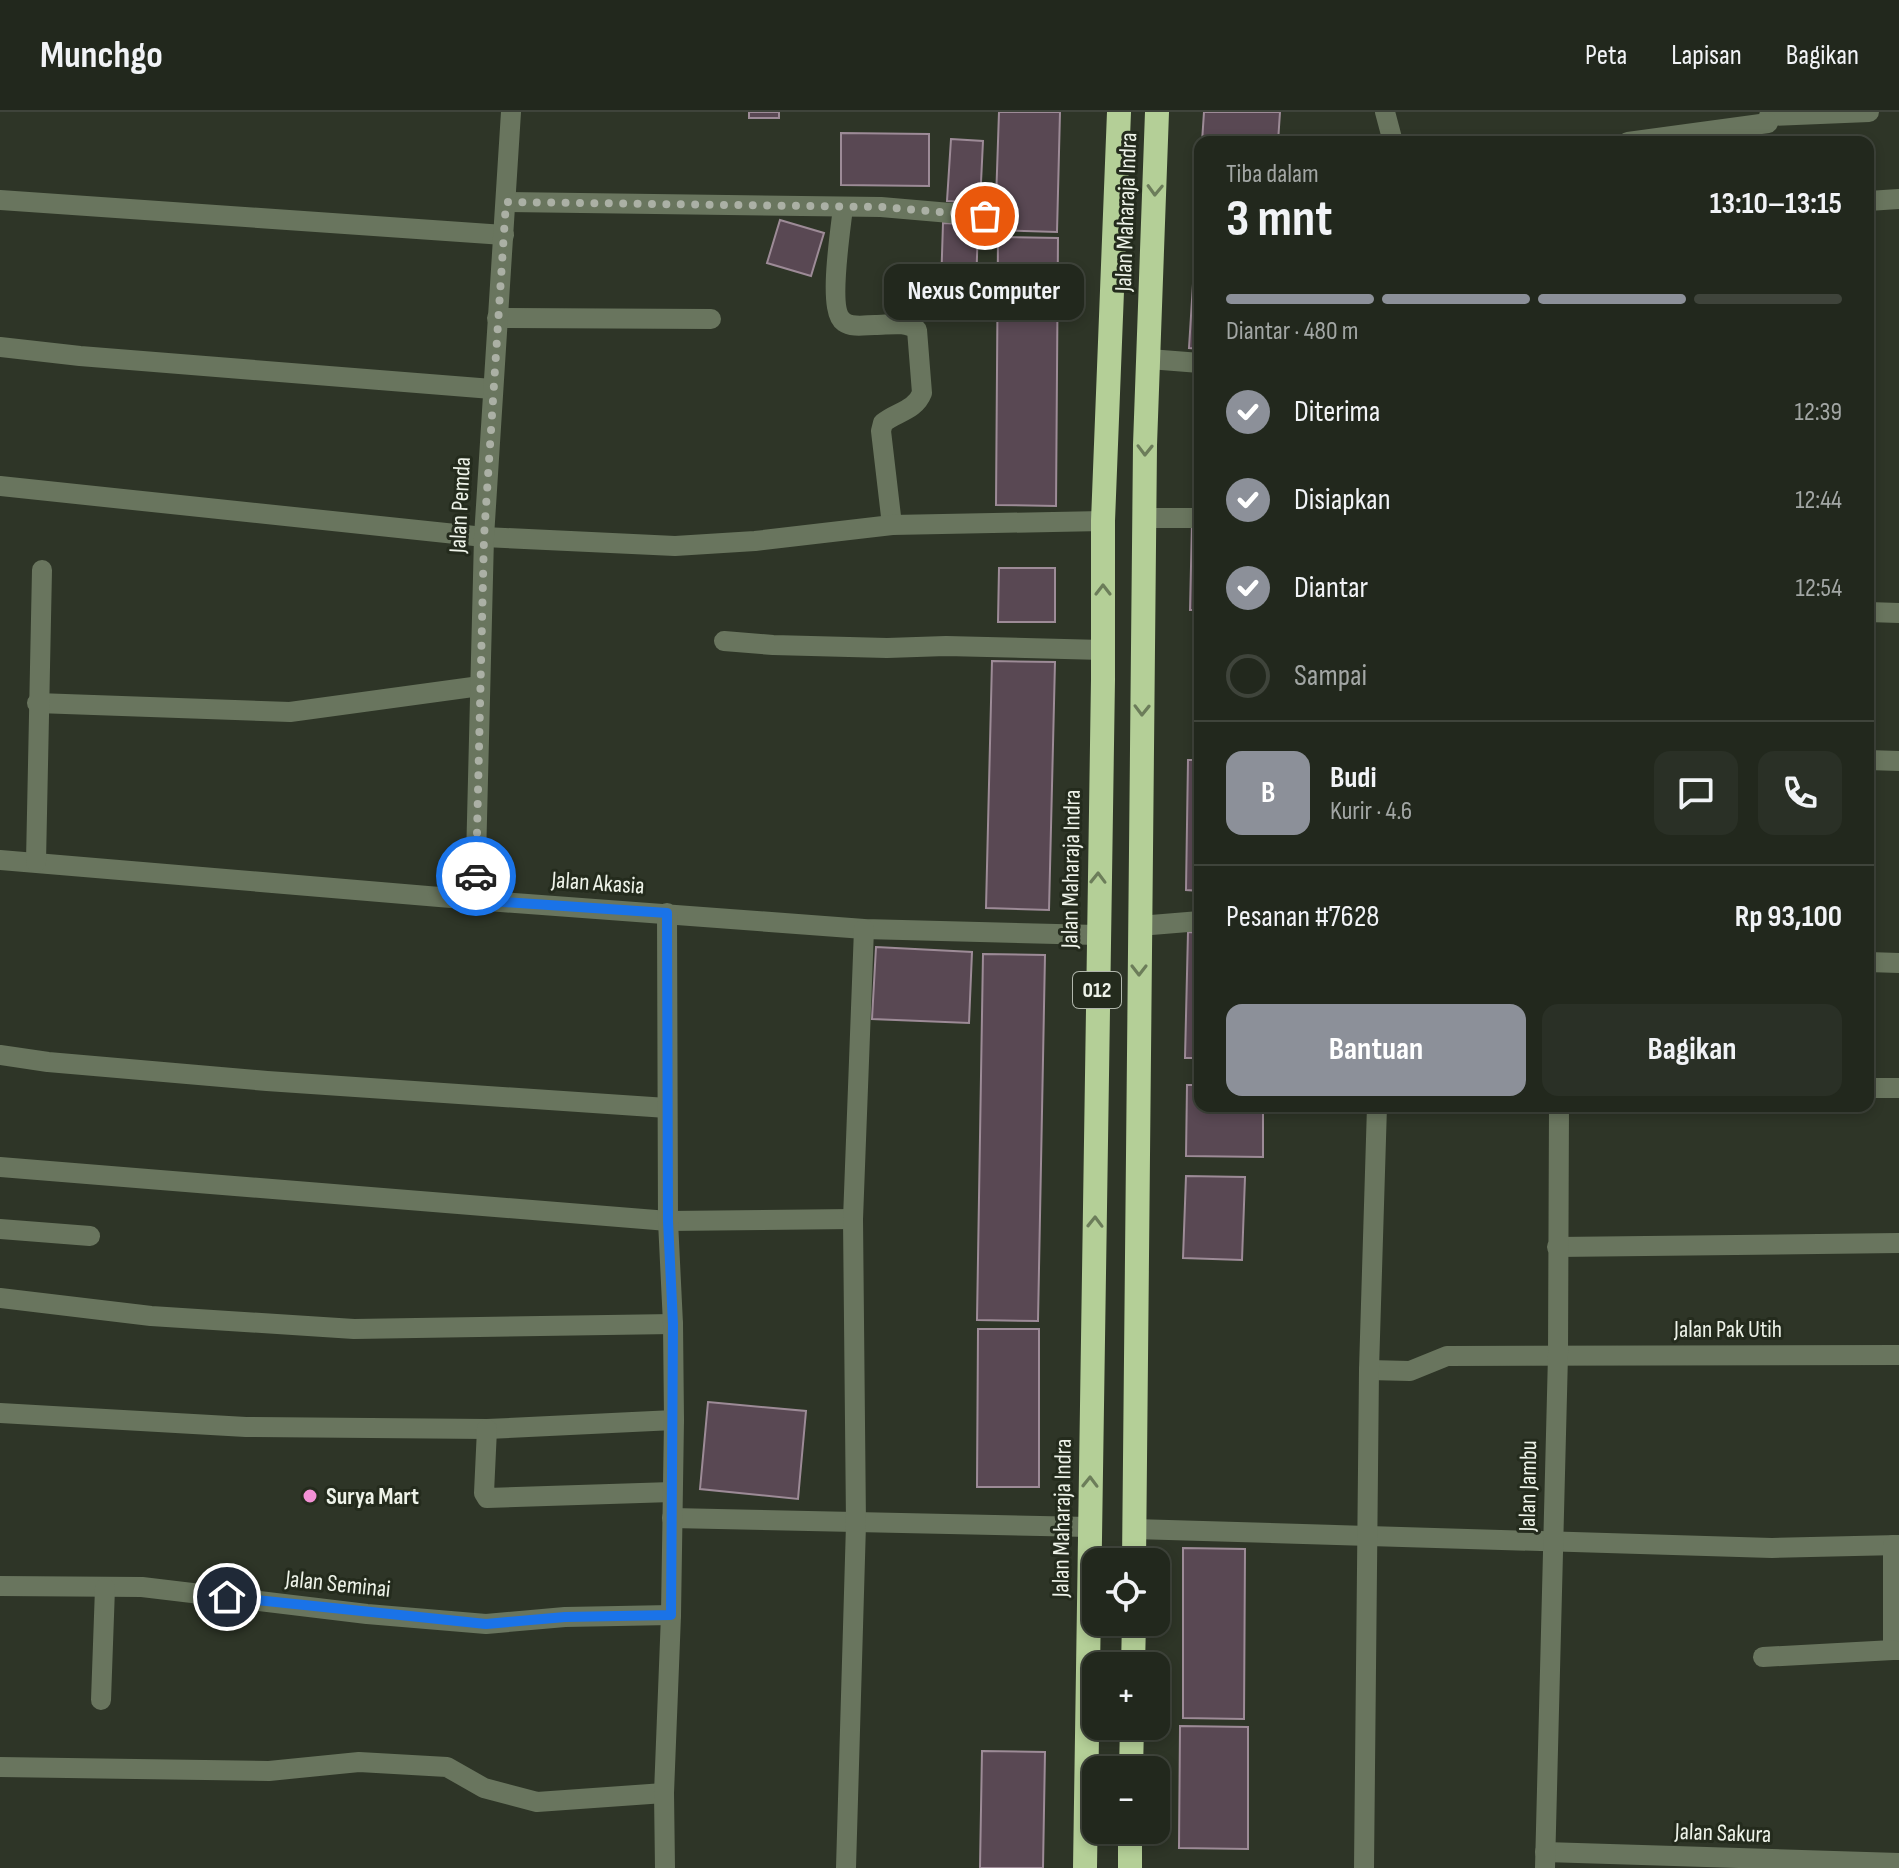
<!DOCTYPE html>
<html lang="id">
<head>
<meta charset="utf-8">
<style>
	:root { --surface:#22281d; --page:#2a3026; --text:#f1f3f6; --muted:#a2a6a4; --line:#3f443b; --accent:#8c9099 }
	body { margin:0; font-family:"Sofia Sans Condensed",sans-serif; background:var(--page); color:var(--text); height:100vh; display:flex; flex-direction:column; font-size:30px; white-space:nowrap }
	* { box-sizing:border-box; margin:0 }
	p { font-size:26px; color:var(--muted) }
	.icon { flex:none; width:44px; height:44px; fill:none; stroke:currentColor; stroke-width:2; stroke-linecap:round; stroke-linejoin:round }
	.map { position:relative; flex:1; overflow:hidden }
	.details { position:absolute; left:1194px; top:24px; width:680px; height:976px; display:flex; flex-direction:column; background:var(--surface); border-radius:16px; box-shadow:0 4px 12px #0003,0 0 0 2px var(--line) }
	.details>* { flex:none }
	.tools { position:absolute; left:1082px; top:1436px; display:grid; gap:16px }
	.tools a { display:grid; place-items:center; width:88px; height:88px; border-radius:16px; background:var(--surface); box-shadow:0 4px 12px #0003,0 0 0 2px var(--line); font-size:40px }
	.pin { position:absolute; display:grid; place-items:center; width:68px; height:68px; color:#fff; margin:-34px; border:4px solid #fff; border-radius:50%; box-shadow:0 2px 8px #0007 }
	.courier { position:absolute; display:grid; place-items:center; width:80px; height:80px; margin:-40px; border:6px solid #1a73e8; border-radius:50%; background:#fff; color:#222; box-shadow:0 2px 10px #0007 }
	.bubble { position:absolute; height:56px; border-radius:16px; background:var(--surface); box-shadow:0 4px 12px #0003,0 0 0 2px var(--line); font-size:26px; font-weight:700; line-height:56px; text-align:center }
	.summary em { font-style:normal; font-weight:700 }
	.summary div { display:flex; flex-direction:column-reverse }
	.summary { display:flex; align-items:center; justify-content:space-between; height:136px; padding:0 32px }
	h1 { font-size:52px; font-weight:700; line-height:60px }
	.bar { display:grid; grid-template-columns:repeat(4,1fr); gap:12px 8px; align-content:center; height:96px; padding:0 32px }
	.bar i { height:10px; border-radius:6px; background:var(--line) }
	.bar .active { background:var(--accent) }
	.bar p { grid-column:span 4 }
	.line { display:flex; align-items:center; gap:20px; padding:0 32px; border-top:2px solid var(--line) }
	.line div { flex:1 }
	.round { display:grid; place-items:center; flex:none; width:84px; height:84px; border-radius:16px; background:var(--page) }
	ol { padding:0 32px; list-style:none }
	li { display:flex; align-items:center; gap:24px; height:88px }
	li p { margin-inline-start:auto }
	li .icon { padding:8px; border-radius:50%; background:var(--accent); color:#fff; stroke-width:4 }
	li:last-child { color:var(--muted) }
	li i { width:44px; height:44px; border:4px solid var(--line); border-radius:50% }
	.cta { display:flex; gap:16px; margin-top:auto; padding:16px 32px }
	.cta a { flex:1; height:92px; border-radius:16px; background:var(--accent); color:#fff; font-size:32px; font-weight:700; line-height:92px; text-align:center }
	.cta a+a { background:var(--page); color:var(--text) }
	header { display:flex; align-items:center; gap:48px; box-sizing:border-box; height:112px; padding:0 40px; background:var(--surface); border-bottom:2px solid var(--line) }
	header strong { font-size:38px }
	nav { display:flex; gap:44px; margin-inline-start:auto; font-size:28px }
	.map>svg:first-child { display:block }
</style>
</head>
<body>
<header>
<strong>Munchgo</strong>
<nav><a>Peta</a><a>Lapisan</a><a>Bagikan</a></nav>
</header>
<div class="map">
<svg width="1899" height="1756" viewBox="0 0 1899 1756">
	<rect width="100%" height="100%" fill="#2e3527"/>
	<!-- building -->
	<g fill="#594853" stroke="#9d8b97" stroke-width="2">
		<rect x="749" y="0" width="30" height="6"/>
		<polygon points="999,0 1060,0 1057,120 995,118"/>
		<polygon points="1204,0 1280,0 1278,30 1202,30"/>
		<polygon points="841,21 929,22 929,74 841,73"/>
		<polygon points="951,27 983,29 980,91 947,89"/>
		<polygon points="1200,60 1200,237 1189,236"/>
		<polygon points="780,108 824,121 811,164 767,151"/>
		<polygon points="943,111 978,113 975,207 940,206"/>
		<polygon points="998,125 1058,126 1056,394 996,393"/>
		<polygon points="1200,323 1200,388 1197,388"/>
		<polygon points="1192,411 1200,411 1200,498 1190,498"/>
		<polygon points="999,456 1055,456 1055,510 998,510"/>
		<polygon points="992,549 1055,550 1049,798 986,796"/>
		<polygon points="1188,648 1200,648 1200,779 1186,778"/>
		<polygon points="1188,820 1200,821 1200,946 1185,946"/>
		<polygon points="876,835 972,840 969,911 872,907"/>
		<polygon points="983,842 1045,843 1038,1209 977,1208"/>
		<polygon points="1187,973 1200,973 1200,994 1263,994 1263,1045 1186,1044"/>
		<polygon points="1186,1064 1245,1065 1242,1148 1183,1146"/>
		<polygon points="978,1217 1039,1217 1039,1375 977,1375"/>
		<polygon points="708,1290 806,1299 798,1387 700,1377"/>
		<polygon points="1183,1436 1245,1437 1244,1607 1183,1606"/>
		<polygon points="1180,1614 1248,1615 1248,1737 1179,1736"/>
		<polygon points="982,1639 1045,1640 1043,1756 980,1756"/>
	</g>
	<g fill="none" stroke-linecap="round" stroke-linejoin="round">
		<!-- minor -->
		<g stroke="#69755e" stroke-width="20">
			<polyline points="1385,0 1393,30"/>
			<polyline points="1769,4 1869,0"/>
			<polyline points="1628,30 1768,11"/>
			<polyline points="0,88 504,123"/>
			<polyline points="1868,89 1899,87"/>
			<polyline points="506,90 881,95 985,104"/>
			<path d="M843 95C841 116 827 199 844 210 852 216 866 213 875 213 889 213 906 209 917 218L922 281C915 299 896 300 883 311L881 319 892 413"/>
			<polyline points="497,206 711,207"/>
			<polyline points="0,235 80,244 492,277"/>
			<polyline points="1149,247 1200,251"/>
			<polyline points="0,374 484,425 675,434 755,429 892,413 1103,409"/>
			<polyline points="1144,406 1200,406"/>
			<polyline points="1868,500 1899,501"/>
			<polyline points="724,529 773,533 887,536 946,534 1103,538"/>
			<polyline points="37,591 290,600 480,574"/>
			<polyline points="1868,648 1899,649"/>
			<polyline points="0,748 475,788 864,817 1097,823"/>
			<polyline points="36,750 42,458"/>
			<polyline points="475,788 484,425 511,0"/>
			<polyline points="1139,814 1200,809"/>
			<polyline points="1868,850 1899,851"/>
			<polyline points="0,943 48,950 267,969 667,996"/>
			<polyline points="1868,976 1899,976"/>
			<polyline points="0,1055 668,1109 853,1107"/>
			<polyline points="0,1117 90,1124"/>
			<polyline points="1557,1135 1899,1131"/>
			<polyline points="0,1186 151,1204 354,1217 673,1212"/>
			<polyline points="1369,1258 1410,1259 1447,1244 1899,1243"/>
			<polyline points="0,1301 246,1315 487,1317 674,1308"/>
			<polyline points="487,1317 484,1381 487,1386 672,1380"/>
			<polyline points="672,1406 1089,1415"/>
			<polyline points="1134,1417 1772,1436 1899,1433"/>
			<polyline points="1893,1433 1893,1538 1899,1538"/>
			<polyline points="0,1474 142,1475 367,1502 486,1512 565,1505 671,1503"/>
			<polyline points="1763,1545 1893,1538"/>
			<polyline points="101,1588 105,1476"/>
			<polyline points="0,1655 269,1659 359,1650 447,1655 484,1676 537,1690 664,1681"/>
			<polyline points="1545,1740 1899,1751"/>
			<polyline points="665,1756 664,1681 671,1503 674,1308 673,1212 668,1109 667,801"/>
			<polyline points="846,1756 856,1412 853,1107 864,817"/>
			<polyline points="1364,1756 1369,1258 1377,994"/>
			<polyline points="1545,1756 1558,1243 1559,994"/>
		</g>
		<!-- highway -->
		<g stroke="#b4cf97" stroke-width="24">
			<polyline points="1134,1450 1145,333 1157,0"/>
			<polyline points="1133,1554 1134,1510"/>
			<polyline points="1131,1658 1132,1614"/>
			<polyline points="1085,1756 1103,567 1103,409 1119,0"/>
			<polyline points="1130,1756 1130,1718"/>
		</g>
	</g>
	<!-- one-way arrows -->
	<defs><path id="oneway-chevron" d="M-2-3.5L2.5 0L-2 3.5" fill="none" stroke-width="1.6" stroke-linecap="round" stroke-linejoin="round" transform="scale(2)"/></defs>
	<g stroke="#6c7d5a">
		<use href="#oneway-chevron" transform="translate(1155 78) rotate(92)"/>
		<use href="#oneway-chevron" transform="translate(1145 338) rotate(91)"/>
		<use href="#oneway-chevron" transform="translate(1103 478) rotate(-90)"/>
		<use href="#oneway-chevron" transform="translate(1142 598) rotate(91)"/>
		<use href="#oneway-chevron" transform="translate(1098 766) rotate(-89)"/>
		<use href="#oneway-chevron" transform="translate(1139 858) rotate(90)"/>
		<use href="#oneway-chevron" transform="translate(1095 1110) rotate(-89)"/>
		<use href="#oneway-chevron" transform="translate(1090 1370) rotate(-89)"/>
	</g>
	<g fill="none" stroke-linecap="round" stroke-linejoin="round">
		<!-- done -->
		<polyline stroke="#abb0a5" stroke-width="8" stroke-dasharray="0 14.4" points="476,764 484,425 506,90 881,95 985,104"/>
		<!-- route -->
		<polyline stroke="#1a73e8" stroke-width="10" points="227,1485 486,1512 565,1505 671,1503 673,1212 668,1109 667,801 475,788 476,764"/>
	</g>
	<!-- markers -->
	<circle fill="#f391d5" stroke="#242b1d" stroke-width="3" cx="310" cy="1384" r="8"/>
	<g text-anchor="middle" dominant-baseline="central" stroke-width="6" stroke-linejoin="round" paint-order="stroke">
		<!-- shield labels -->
		<rect fill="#242b1d" stroke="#b1b7ac" stroke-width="2" x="1073" y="860" width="48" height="36" rx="6"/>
		<g font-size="22" font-weight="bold" fill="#eef3e9">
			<text x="1097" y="878">012</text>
		</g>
		<!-- street labels -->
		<g font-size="24" fill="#eef3e9" stroke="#242b1d">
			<text transform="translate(1126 100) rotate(-88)">Jalan Maharaja Indra</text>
			<text transform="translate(460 393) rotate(-87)">Jalan Pemda</text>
			<text transform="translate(1071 757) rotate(-89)">Jalan Maharaja Indra</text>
			<text transform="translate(598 771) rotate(4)">Jalan Akasia</text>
			<text x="1728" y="1217">Jalan Pak Utih</text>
			<text transform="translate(1528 1374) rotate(-89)">Jalan Jambu</text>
			<text transform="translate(1062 1406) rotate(-89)">Jalan Maharaja Indra</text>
			<text transform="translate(338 1472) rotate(6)">Jalan Seminai</text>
			<text transform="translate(1723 1721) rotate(2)">Jalan Sakura</text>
		</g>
		<!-- poi labels -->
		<g font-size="24" font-weight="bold" fill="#eef3e9" stroke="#242b1d" text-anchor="start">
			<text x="326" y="1384">Surya Mart</text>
		</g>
	</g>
</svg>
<div class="tools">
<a><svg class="icon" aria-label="locate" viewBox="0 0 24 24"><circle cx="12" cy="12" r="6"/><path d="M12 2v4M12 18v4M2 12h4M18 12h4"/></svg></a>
<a>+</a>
<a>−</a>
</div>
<div class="pin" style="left:985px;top:104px;background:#ea580c"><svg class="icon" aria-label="bag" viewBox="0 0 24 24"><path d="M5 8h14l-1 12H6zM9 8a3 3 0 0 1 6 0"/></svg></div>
<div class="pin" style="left:227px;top:1485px;background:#1f2937"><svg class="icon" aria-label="home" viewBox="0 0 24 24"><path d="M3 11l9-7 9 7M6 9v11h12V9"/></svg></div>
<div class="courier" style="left:476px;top:764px"><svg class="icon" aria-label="car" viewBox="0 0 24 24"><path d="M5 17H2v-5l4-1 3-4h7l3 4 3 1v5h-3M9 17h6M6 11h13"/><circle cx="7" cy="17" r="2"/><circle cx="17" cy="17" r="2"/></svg></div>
<div class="bubble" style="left:884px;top:152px;width:200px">Nexus Computer</div>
<section class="details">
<div class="summary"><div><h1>3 mnt</h1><p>Tiba dalam</p></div><em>13:10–13:15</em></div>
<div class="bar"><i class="active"></i><i class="active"></i><i class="active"></i><i></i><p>Diantar · 480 m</p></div>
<ol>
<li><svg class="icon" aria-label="check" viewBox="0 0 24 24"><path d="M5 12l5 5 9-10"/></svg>Diterima<p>12:39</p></li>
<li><svg class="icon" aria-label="check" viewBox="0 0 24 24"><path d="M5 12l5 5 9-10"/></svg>Disiapkan<p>12:44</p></li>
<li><svg class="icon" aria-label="check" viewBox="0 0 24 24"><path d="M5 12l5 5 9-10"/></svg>Diantar<p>12:54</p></li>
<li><i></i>Sampai</li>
</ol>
<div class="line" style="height:144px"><b class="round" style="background:var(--accent);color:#fff">B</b><div><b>Budi</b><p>Kurir · 4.6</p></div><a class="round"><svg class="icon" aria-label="chat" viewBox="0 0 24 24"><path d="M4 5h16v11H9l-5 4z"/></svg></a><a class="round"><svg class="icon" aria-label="phone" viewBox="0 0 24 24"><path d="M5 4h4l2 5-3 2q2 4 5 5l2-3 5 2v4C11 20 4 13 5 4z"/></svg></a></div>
<div class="line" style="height:104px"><div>Pesanan #7628</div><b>Rp 93,100</b></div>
<div class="cta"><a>Bantuan</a><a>Bagikan</a></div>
</section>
</div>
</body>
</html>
